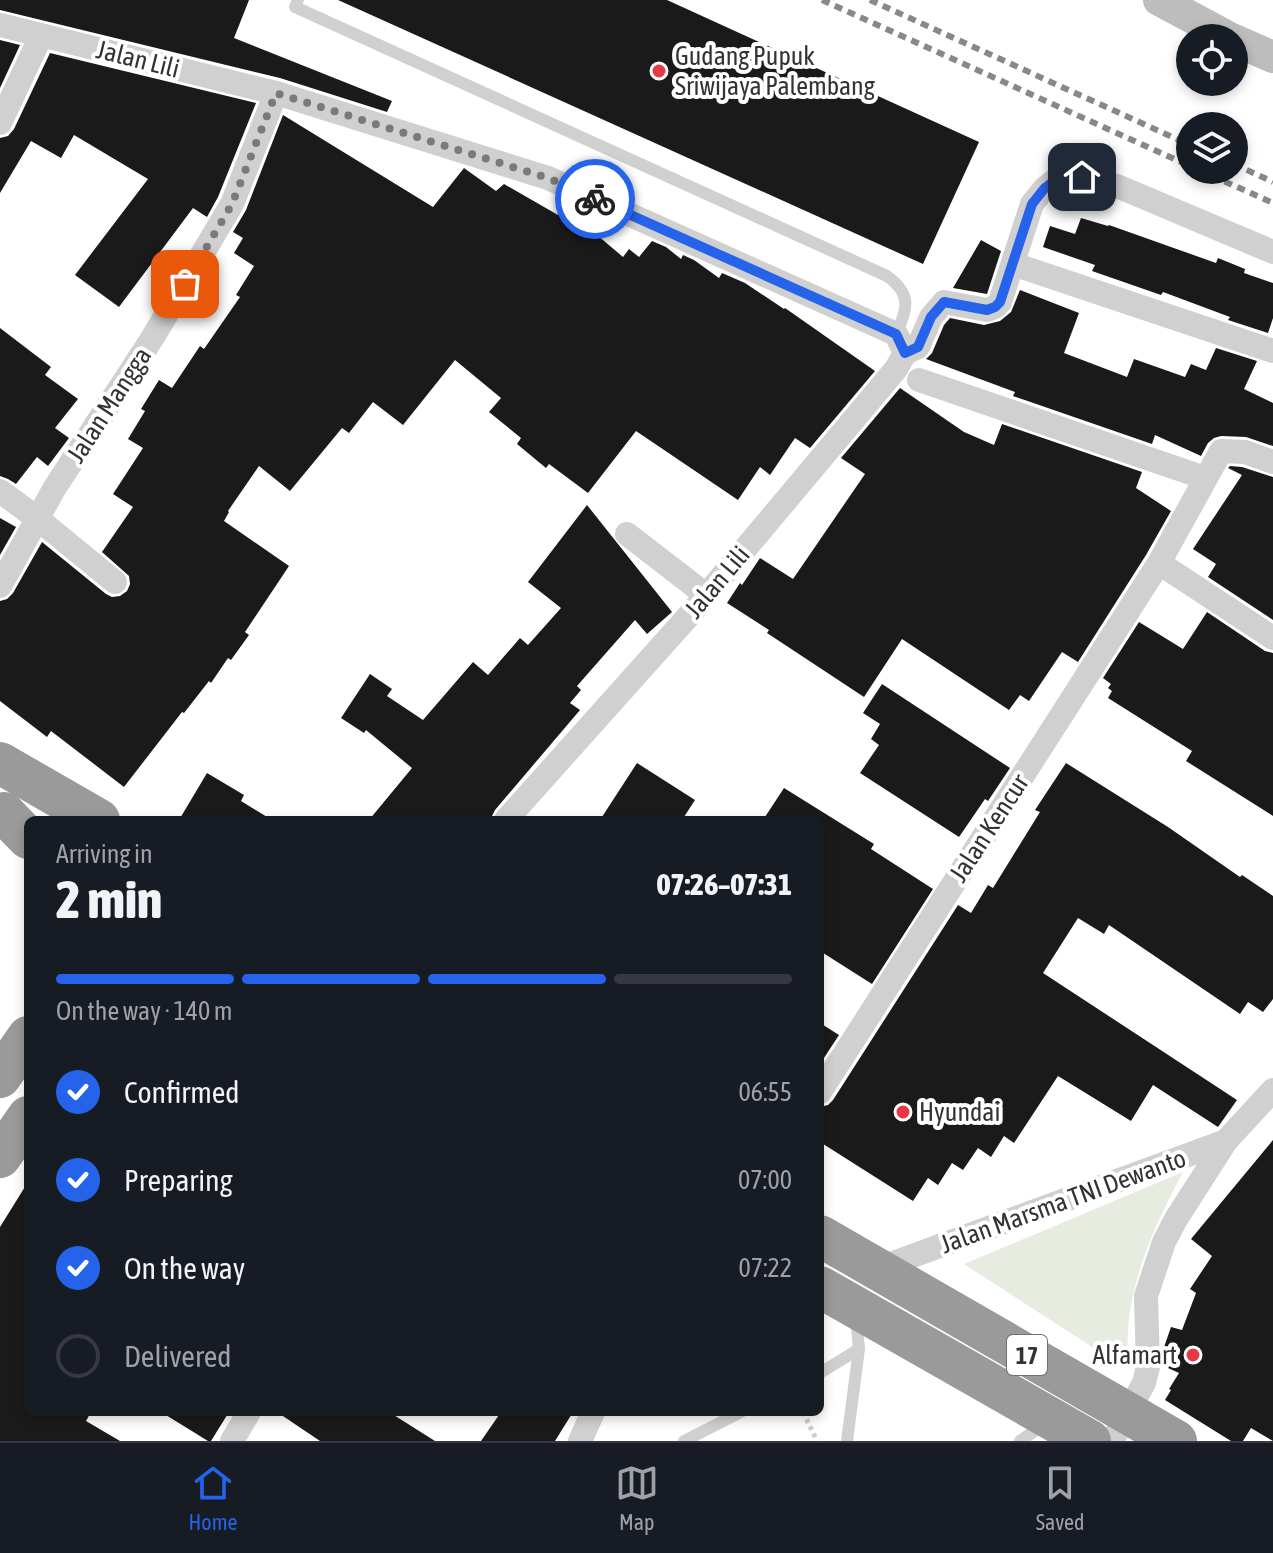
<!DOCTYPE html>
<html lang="en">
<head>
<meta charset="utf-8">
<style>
	:root { --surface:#171b24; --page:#20242c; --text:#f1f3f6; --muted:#9ea1a6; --line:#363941; --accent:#2563eb }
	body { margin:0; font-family:"Asap Condensed",sans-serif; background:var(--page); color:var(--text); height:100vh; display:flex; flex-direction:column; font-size:30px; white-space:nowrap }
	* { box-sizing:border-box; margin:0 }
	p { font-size:26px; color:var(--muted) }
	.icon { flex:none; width:44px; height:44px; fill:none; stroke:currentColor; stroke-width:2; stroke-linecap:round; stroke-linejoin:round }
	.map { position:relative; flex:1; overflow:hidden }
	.panel { position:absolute; left:24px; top:816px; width:800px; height:600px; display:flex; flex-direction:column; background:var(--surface); border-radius:12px; box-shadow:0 4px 12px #0003 }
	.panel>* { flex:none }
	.buttons { position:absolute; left:1176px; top:24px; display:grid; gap:16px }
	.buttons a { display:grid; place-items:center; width:72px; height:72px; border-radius:50%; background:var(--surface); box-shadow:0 4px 12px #0003; font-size:40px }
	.pin { position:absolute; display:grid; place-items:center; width:68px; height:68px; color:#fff; margin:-34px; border-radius:16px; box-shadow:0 4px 12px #0006 }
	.courier { position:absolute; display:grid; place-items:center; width:80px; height:80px; margin:-40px; border:6px solid #2563eb; border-radius:50%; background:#fff; color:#222; box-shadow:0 2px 10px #0007 }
	.headline em { font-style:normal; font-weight:800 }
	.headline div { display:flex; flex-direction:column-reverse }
	.headline { display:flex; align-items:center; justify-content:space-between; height:136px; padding:0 32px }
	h1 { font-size:52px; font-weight:800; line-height:60px }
	.bar { display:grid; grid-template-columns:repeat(4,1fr); gap:12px 8px; align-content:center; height:96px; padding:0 32px }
	.bar i { height:10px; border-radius:6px; background:var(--line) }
	.bar .selected { background:var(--accent) }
	.bar p { grid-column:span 4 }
	ol { padding:0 32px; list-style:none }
	li { display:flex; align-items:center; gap:24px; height:88px }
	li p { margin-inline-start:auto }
	li .icon { padding:8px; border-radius:50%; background:var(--accent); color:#fff; stroke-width:4 }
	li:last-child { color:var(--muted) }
	li i { width:44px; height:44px; border:4px solid var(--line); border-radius:50% }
	.tabs { display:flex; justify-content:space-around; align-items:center; height:112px; border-top:2px solid var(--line); background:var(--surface); font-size:22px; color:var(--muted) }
	.tabs a { display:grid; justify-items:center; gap:4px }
	.tabs .selected { color:var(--accent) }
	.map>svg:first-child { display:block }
</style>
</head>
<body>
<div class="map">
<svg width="1273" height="1441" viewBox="0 0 1273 1441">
	<rect width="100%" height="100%" fill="#fff"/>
	<!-- green -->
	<path fill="#e6ecdf" d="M1183 1172C1161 1213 1141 1255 1132 1300 1127 1322 1128 1347 1126 1369L964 1264Z"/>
	<!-- building -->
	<g fill="#1a1a1a">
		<polygon points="0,0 249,0 234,38 392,101 387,112 280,78 0,10"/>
		<polygon points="338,0 667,0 979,142 923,264"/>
		<polygon points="0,40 20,45 0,88"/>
		<polygon points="50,53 256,103 218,197 207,217 193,208 119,307 75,275 148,179 74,135 61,158 31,141 0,193 0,138 8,136 14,129"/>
		<polygon points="283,115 433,207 464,168 496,191 504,184 558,215 564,207 623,257 629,249 639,257 652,241 666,247 681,259 683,255 694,260 719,278 722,273 745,283 784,309 785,308 875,371 810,448 795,438 770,475 760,467 738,500 636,431 588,493 549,464 546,468 517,444 521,438 489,412 501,398 455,360 403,425 373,402 349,433 342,428 290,491 259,466 228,511 229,512 224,521 289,566 245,632 249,635 231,660 228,658 211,683 209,681 184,713 182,712 124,787 51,731 47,737 0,701 0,601 7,599 13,593 42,542 106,594 112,597 120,596 127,591 130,584 129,576 102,552 133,507 113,494 143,448 128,439 145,411 141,409 159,380 172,388 200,346 204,349 240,297 236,295 254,266 234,253 243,238 233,232 246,210"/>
		<polygon points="1081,218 1108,226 1109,225 1216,263 1218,258 1245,269 1244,273 1273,283 1273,318 1268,333 1228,320 1230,317 1163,292 1161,295 1092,271 1095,265 1043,247 1050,226 1075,234"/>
		<polygon points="981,240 1001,251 987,294 953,288"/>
		<polygon points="1020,290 1079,313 1064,353 1127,377 1134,359 1185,377 1191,364 1206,370 1216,348 1257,361 1244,389 1273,403 1273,446 1246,437 1221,436 1214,438 1208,443 1201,456 1155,435 1152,444 1013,396 1015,392 926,359 932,353 944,325 950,318 984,325 1000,321 1011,312"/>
		<polygon points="0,328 51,367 45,375 78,399 55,428 69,438 48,466 37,457 16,484 8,479 0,476"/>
		<polygon points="900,388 964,432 994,445 1002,424 1142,472 1136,488 1171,511 1146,555 1078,662 1062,652 1029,701 1020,695 1009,710 902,639 864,697 767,633 769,630 727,603 740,583 742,585 760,558 793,579 865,474 841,458"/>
		<polygon points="1230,466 1242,467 1273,477 1273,620 1208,577 1216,564 1193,549 1242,475 1228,468"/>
		<polygon points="587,505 672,612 647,634 635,620 577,686 581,690 570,703 580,710 495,810 490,820 369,820 412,768 366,730 364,733 341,718 370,674 392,689 387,696 423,720 473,662 488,675 520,638 528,645 561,608 528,582"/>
		<polygon points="0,518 16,527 0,555"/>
		<polygon points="1207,612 1265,651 1273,653 1273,816 1186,761 1192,751 1108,698 1112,691 1108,688 1111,684 1103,678 1139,622 1183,649"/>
		<polygon points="882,684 1010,768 988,801 985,799 959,837 860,773 879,745 871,739 880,724 863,713"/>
		<polygon points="637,763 695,800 682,820 600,820"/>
		<polygon points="1066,763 1168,827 1240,877 1242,875 1273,896 1273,999 1263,1012 1248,1002 1240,1014 1109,925 1104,934 1078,918 1043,973 1237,1100 1218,1127 1153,1085 1131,1121 1058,1076 1014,1143 1004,1136 991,1157 978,1148 963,1170 952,1163 938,1185 928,1178 913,1201 820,1142 820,1107 828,1105 833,1100 958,905 971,913 988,885 993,888 1040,812 1035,810"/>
		<polygon points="207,773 244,795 241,801 272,820 179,820"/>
		<polygon points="784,788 874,844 871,849 933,889 872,984 820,951 820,820 763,820"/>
		<polygon points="820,1023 839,1035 820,1064"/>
		<polygon points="1273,1140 1273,1441 1251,1428 1243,1441 1231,1441 1165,1400 1171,1390 1169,1389 1179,1373 1168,1368 1170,1364 1163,1361 1163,1350 1171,1327 1182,1330 1196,1293 1190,1289 1212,1256 1191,1239"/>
		<polygon points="28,1182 28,1412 91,1412 86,1421 120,1441 0,1441 0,1227"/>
		<polygon points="161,1412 229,1412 211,1441 208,1441"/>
		<polygon points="277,1412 389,1412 435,1441 320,1441"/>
		<polygon points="501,1412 573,1412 555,1441 481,1441"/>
	</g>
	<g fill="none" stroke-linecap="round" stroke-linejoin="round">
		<!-- path -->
		<polyline stroke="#cdcdcd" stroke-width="5" stroke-dasharray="4 4" stroke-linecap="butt" points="803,1412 817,1441"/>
		<!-- lane -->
		<g stroke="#d0d0d0" stroke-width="12">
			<path d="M298 0 295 7 887 276C912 294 908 309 896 334"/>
			<polyline points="820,1373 859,1349"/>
			<polyline points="684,1441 741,1412"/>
			<polyline points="847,1441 859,1349 856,1317"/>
			<polyline points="1020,1441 1045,1424"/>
		</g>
		<!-- street -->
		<g stroke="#d0d0d0" stroke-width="24">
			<polyline points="0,25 276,93 548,178 896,334 905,353 896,369 693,611 506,820"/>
			<polyline points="0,123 41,36"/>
			<polyline points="1013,264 1273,351"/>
			<polyline points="905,353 918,347 931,317 944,302 987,310 995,307 1000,302 1032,204 1044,189 1058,178 1082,177 1117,186 1273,252"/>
			<polyline points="919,380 1205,478"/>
			<polyline points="0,491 38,519 115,582"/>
			<polyline points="627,534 706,595"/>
			<polyline points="1159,563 1273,638"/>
			<polyline points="0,586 54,489 153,337 232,204 276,93"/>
			<polyline points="820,1092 1159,563 1221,451 1245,452 1273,462"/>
			<polyline points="875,1273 877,1269 1226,1141 1273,1090"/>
			<polyline points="232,1441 249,1412"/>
			<polyline points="580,1441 593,1412"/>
			<polyline points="1112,1441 1144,1383 1148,1367 1146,1296 1164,1242 1176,1219 1226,1141"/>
		</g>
		<!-- secondary -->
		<g stroke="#bdbdbd" stroke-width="32">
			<polyline points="1159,0 1230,38"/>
			<polyline points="1234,40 1273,57"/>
		</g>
		<!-- highway -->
		<g stroke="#9a9a9a" stroke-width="42">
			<polyline points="0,763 99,820"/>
			<polyline points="4,813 28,838"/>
			<polyline points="0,1077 28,1037"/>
			<polyline points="0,1157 28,1117"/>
			<polyline points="820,1236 1176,1441"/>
			<polyline points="820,1287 1090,1441"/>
		</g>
		<!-- rail -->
		<g stroke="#888" stroke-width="6" stroke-dasharray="8 6" stroke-linecap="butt">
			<polyline points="822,0 1190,166"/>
			<polyline points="870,0 1190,145"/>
			<polyline points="1234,164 1273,182"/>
			<polyline points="1199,170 1273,203"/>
		</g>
	</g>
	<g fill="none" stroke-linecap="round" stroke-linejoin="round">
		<!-- done -->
		<polyline stroke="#7a7a7a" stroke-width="8" stroke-dasharray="0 14.4" points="185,284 232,204 276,93 548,178 595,199"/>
		<!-- route -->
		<polyline stroke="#2563eb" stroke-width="10" points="595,199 896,334 905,353 918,347 931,317 944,302 987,310 995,307 1000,302 1032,204 1044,189 1058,178 1082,177"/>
	</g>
	<!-- markers -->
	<g fill="#e63946" stroke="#fff" stroke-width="3">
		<circle cx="659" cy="71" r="8"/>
		<circle cx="903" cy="1112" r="8"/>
		<circle cx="1193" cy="1355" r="8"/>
	</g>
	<g text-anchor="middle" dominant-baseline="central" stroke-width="8" stroke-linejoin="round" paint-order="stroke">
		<!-- shield labels -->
		<rect fill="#fff" stroke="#707070" stroke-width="2" x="1007" y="1335" width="40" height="40" rx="6"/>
		<g font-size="24" font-weight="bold" fill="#333">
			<text x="1027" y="1355">17</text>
		</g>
		<!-- poi labels -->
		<g font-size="26" fill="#333" stroke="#fff" text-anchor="start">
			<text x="675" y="56">Gudang Pupuk<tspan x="675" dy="30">Sriwijaya Palembang</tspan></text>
			<text x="919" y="1112">Hyundai</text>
			<text x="1177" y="1355" text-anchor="end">Alfamart</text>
		</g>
		<!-- street labels -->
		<g font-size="26" fill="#333" stroke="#fff">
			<text transform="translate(138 59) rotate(14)">Jalan Lili</text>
			<text transform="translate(109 405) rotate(-57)">Jalan Mangga</text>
			<text transform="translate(717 582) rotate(-50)">Jalan Lili</text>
			<text transform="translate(989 828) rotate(-57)">Jalan Kencur</text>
			<text transform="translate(1063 1201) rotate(-20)">Jalan Marsma TNI Dewanto</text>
		</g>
	</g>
</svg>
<div class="buttons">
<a><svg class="icon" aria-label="locate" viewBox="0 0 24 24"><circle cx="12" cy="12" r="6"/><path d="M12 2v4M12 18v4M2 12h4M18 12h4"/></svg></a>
<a><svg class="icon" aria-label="layers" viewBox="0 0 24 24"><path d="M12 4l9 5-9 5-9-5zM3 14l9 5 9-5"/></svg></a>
</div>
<div class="pin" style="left:185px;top:284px;background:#ea580c"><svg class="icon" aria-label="bag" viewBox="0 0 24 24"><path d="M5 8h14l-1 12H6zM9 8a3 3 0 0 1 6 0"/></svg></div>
<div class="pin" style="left:1082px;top:177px;background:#1f2937"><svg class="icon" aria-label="home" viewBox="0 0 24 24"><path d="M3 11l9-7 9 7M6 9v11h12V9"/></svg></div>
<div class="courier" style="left:595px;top:199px"><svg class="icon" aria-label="bike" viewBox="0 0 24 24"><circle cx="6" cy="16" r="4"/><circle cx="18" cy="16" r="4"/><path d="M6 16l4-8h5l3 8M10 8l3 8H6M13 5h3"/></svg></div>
<section class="panel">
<div class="headline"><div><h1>2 min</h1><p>Arriving in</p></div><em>07:26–07:31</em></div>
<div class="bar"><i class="selected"></i><i class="selected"></i><i class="selected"></i><i></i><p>On the way · 140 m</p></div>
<ol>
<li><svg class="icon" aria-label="check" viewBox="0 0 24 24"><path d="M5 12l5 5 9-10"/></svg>Confirmed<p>06:55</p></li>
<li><svg class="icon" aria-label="check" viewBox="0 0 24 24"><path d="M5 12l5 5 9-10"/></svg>Preparing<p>07:00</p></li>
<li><svg class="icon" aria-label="check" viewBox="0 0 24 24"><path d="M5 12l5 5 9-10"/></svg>On the way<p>07:22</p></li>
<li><i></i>Delivered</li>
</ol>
</section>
</div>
<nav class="tabs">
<a class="selected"><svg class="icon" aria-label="home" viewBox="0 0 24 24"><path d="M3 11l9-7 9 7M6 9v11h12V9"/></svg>Home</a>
<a><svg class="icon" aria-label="map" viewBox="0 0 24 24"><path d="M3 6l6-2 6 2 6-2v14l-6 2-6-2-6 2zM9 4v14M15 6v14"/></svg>Map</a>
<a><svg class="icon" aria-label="saved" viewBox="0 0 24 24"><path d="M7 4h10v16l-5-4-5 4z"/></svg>Saved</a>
</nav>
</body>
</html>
